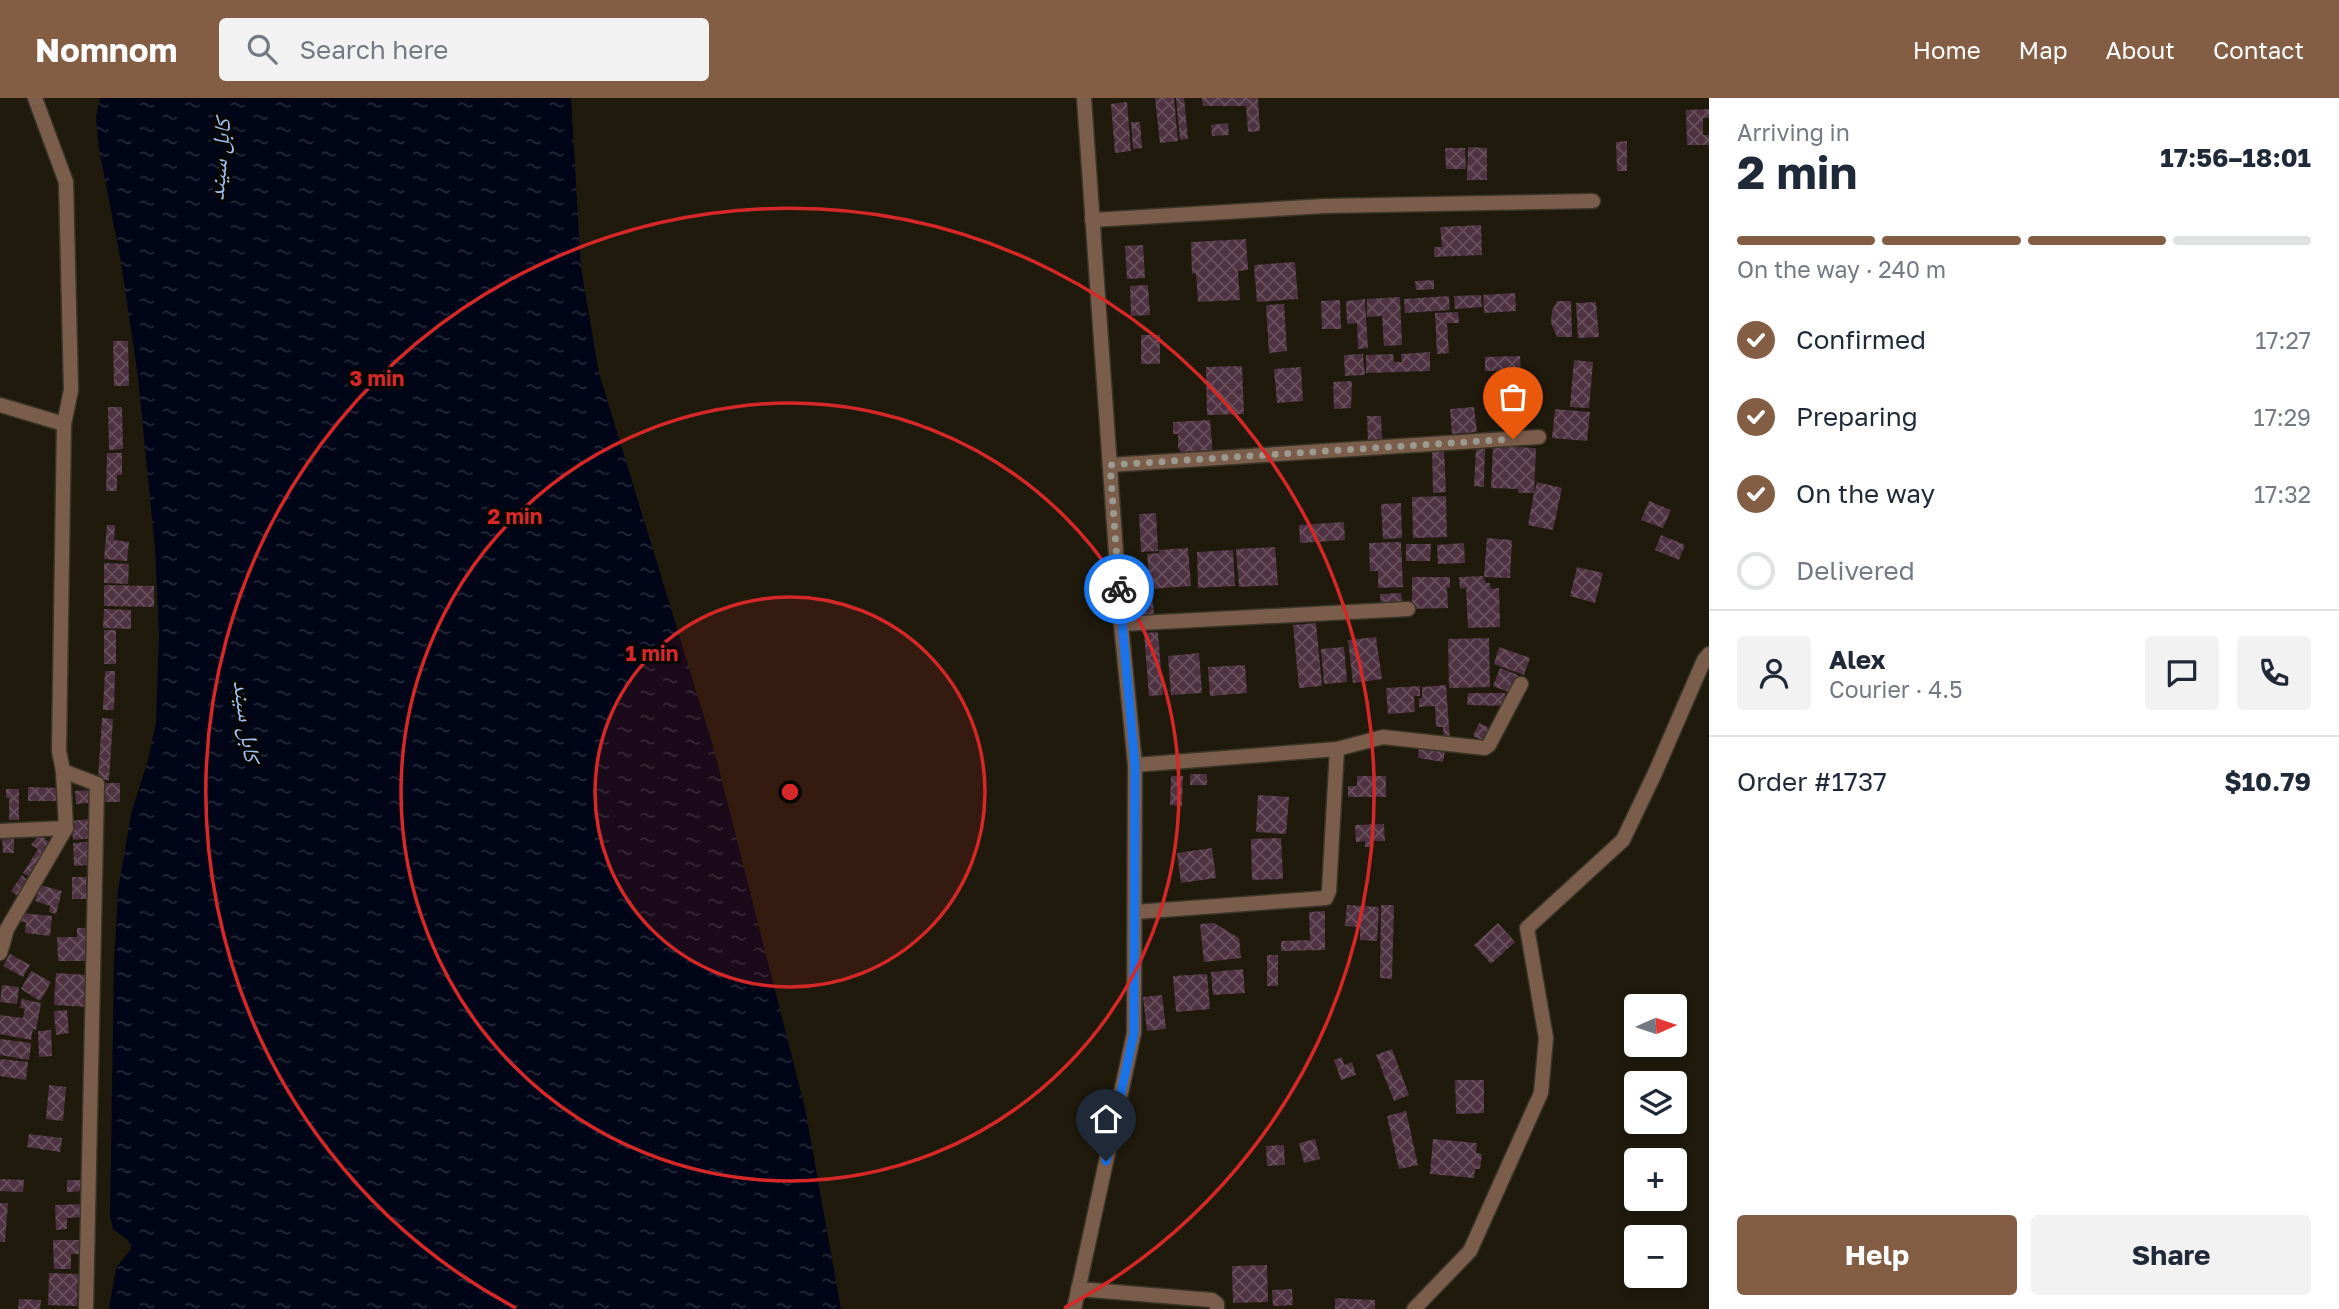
<!DOCTYPE html>
<html lang="en">
<head>
<meta charset="utf-8">
<style>
	:root { --surface:#fff; --page:#f2f2f3; --text:#1f2937; --muted:#747a83; --line:#e0e1e3; --accent:#835d44 }
	body { margin:0; font-family:"Golos Text","Noto Naskh Arabic",sans-serif; background:var(--page); color:var(--text); height:100vh; display:flex; flex-direction:column; font-size:26px; white-space:nowrap }
	* { box-sizing:border-box; margin:0 }
	p { font-size:23px; color:var(--muted) }
	.icon { flex:none; width:38px; height:38px; fill:none; stroke:currentColor; stroke-width:2; stroke-linecap:round; stroke-linejoin:round }
	.map { position:relative; flex:1; overflow:hidden }
	.drawer { display:flex; flex-direction:column; background:var(--surface); width:630px }
	.drawer>* { flex:none }
	.needle { width:46px; rotate:87deg }
	.controls { position:absolute; left:1624px; top:896px; display:grid; gap:14px }
	.controls a { display:grid; place-items:center; width:63px; height:63px; border-radius:7px; background:var(--surface); box-shadow:0 4px 10px #0003; font-size:35px }
	.pin { position:absolute; display:grid; place-items:center; width:60px; height:60px; color:#fff; margin:-72px -30px; border-radius:50% 50% 50% 0; rotate:-45deg; box-shadow:0 0 7px #0007 }
	.pin .icon { rotate:45deg }
	.courier { position:absolute; display:grid; place-items:center; width:70px; height:70px; margin:-35px; border:5px solid #1a73e8; border-radius:50%; background:#fff; color:#222; box-shadow:0 2px 9px #0007 }
	.overview em { font-style:normal; font-weight:700 }
	.overview div { display:flex; flex-direction:column-reverse }
	.overview { display:flex; align-items:center; justify-content:space-between; height:119px; padding:0 28px }
	h1 { font-size:46px; font-weight:700; line-height:52px }
	.bar { display:grid; grid-template-columns:repeat(4,1fr); gap:10px 7px; align-content:center; height:84px; padding:0 28px }
	.bar i { height:9px; border-radius:5px; background:var(--line) }
	.bar .current { background:var(--accent) }
	.bar p { grid-column:span 4 }
	.line { display:flex; align-items:center; gap:18px; padding:0 28px; border-top:2px solid var(--line) }
	.line div { flex:1 }
	.round { display:grid; place-items:center; flex:none; width:74px; height:74px; border-radius:7px; background:var(--page) }
	ol { padding:0 28px; list-style:none }
	li { display:flex; align-items:center; gap:21px; height:77px }
	li p { margin-inline-start:auto }
	li .icon { padding:7px; border-radius:50%; background:var(--accent); color:#fff; stroke-width:4 }
	li:last-child { color:var(--muted) }
	li i { width:38px; height:38px; border:4px solid var(--line); border-radius:50% }
	.cta { display:flex; gap:14px; margin-top:auto; padding:14px 28px }
	.cta a { flex:1; height:80px; border-radius:7px; background:var(--accent); color:#fff; font-size:28px; font-weight:700; line-height:80px; text-align:center }
	.cta a+a { background:var(--page); color:var(--text) }
	header { display:flex; align-items:center; gap:42px; box-sizing:border-box; height:98px; padding:0 35px; background:var(--accent); color:#fff }
	header strong { font-size:33px }
	nav { display:flex; gap:38px; margin-inline-start:auto; font-size:24px }
	.search { width:490px; height:63px; background:var(--page); display:flex; align-items:center; gap:18px; box-sizing:border-box; padding:0 24px; border-radius:7px; color:var(--muted); font-size:26px }
	main { display:flex; flex:1; min-height:0 }
	.map>svg:first-child { display:block }
</style>
</head>
<body>
<header>
<strong>Nomnom</strong>
<div class="search"><svg class="icon" aria-label="search" viewBox="0 0 24 24"><circle cx="10" cy="10" r="6"/><path d="M15 15l6 6"/></svg>Search here</div>
<nav><a>Home</a><a>Map</a><a>About</a><a>Contact</a></nav>
</header>
<main>
<div class="map">
<svg width="1709" height="1211" viewBox="0 0 1709 1211">
	<defs>
		<pattern id="water-ripples" width="26" height="14" patternUnits="userSpaceOnUse" patternTransform="scale(1.75)"><rect width="26" height="14" fill="#000618"/><path d="M2 4q2-2 4 0t4 0M15 11q2-2 4 0t4 0" fill="none" stroke="#252a39"/></pattern>
		<pattern id="building-cross-hatch" width="8" height="8" patternUnits="userSpaceOnUse" patternTransform="scale(1.75)"><rect width="8" height="8" fill="#4f3342"/><path d="M0 0l8 8M0 8l8-8" fill="none" stroke="#68505c"/></pattern>
	</defs>
	<rect width="100%" height="100%" fill="#1f1a0c"/>
	<!-- water -->
	<polygon fill="url(#water-ripples)" points="100,0 571,0 581,170 599,275 713,648 805,1010 841,1211 109,1211 116,1170 131,1151 128,1142 113,1131 110,1118 114,865 118,792 131,716 148,662 156,624 159,536 155,451 138,279 121,164 99,51 96,19"/>
	<!-- building -->
	<g fill="url(#building-cross-hatch)">
		<polygon points="1155,0 1174,0 1178,43 1160,45"/>
		<polygon points="1176,0 1184,0 1188,41 1180,42"/>
		<polygon points="1202,0 1258,0 1260,33 1248,34 1246,8 1203,8"/>
		<polygon points="1127,4 1131,53 1115,55 1111,6"/>
		<polygon points="1709,11 1709,20 1703,20 1703,37 1709,37 1709,47 1687,47 1686,12"/>
		<polygon points="1131,24 1140,24 1142,50 1133,51"/>
		<polygon points="1228,25 1229,37 1212,38 1211,27"/>
		<polygon points="1627,43 1627,73 1617,73 1616,44"/>
		<polygon points="1468,49 1487,50 1487,82 1467,82"/>
		<polygon points="1445,50 1465,50 1466,71 1446,71"/>
		<polygon points="1481,127 1482,157 1434,159 1434,149 1442,149 1440,129"/>
		<polygon points="1246,141 1248,172 1238,173 1240,202 1198,204 1196,175 1192,176 1191,144"/>
		<polygon points="1143,147 1145,180 1127,181 1125,148"/>
		<polygon points="1295,164 1298,201 1257,204 1254,167"/>
		<polygon points="1434,182 1434,191 1416,192 1415,183"/>
		<polygon points="1148,187 1150,217 1131,218 1130,188"/>
		<polygon points="1515,195 1516,213 1484,215 1483,197"/>
		<polygon points="1481,197 1482,209 1455,211 1454,198"/>
		<polygon points="1449,198 1450,212 1405,215 1404,201"/>
		<polygon points="1400,199 1402,247 1384,248 1382,218 1367,219 1367,201"/>
		<polygon points="1365,201 1368,250 1358,251 1357,225 1347,226 1346,203"/>
		<polygon points="1340,202 1341,231 1322,231 1321,203"/>
		<polygon points="1557,203 1571,203 1572,239 1557,239 1551,225 1552,213"/>
		<polygon points="1596,204 1599,239 1578,240 1576,205"/>
		<polygon points="1284,206 1287,253 1269,255 1266,207"/>
		<polygon points="1458,214 1459,225 1447,225 1449,255 1437,256 1435,215"/>
		<rect x="1141" y="237" width="19" height="29"/>
		<polygon points="113,243 128,243 129,288 114,288"/>
		<polygon points="1430,254 1430,273 1366,275 1366,257 1393,256 1394,264 1402,264 1401,256"/>
		<polygon points="1363,256 1365,277 1345,278 1344,257"/>
		<polygon points="1520,258 1521,272 1485,273 1485,259"/>
		<polygon points="1574,262 1593,264 1589,310 1570,309"/>
		<polygon points="1242,268 1244,316 1207,317 1206,269"/>
		<polygon points="1301,269 1303,303 1277,305 1274,271"/>
		<polygon points="1510,275 1519,275 1519,334 1509,334"/>
		<polygon points="1352,283 1351,310 1334,311 1333,284"/>
		<polygon points="108,309 122,309 123,351 109,352"/>
		<polygon points="1474,309 1477,334 1452,336 1450,311"/>
		<polygon points="1555,311 1590,314 1587,343 1552,340"/>
		<polygon points="1367,318 1381,318 1382,342 1368,343"/>
		<polygon points="1210,322 1213,357 1183,356 1178,350 1178,336 1173,336 1173,324"/>
		<polygon points="1493,348 1536,350 1534,395 1537,384 1562,390 1553,432 1528,427 1534,395 1518,395 1518,391 1491,390"/>
		<polygon points="1476,349 1485,350 1484,389 1474,388"/>
		<polygon points="1432,351 1444,351 1446,394 1433,395"/>
		<polygon points="107,355 122,355 122,377 117,377 117,393 106,393"/>
		<polygon points="1446,398 1447,439 1413,440 1412,399"/>
		<polygon points="1649,403 1671,412 1663,430 1641,422"/>
		<polygon points="1401,405 1402,440 1383,441 1381,406"/>
		<polygon points="1156,415 1158,453 1141,454 1139,416"/>
		<polygon points="1344,424 1345,442 1300,445 1299,427"/>
		<polygon points="107,427 115,427 114,442 129,444 127,463 104,461"/>
		<polygon points="1661,437 1685,447 1679,462 1655,452"/>
		<polygon points="1487,440 1512,442 1510,480 1484,479"/>
		<polygon points="1401,444 1403,489 1378,490 1378,473 1370,473 1369,445"/>
		<polygon points="1464,445 1465,465 1438,466 1437,447"/>
		<polygon points="1406,446 1431,446 1430,463 1406,463"/>
		<polygon points="1275,449 1278,487 1239,489 1236,451"/>
		<polygon points="1188,450 1191,488 1150,491 1147,456 1159,455 1159,452"/>
		<polygon points="1233,452 1235,488 1198,490 1197,454"/>
		<polygon points="104,465 129,466 128,486 104,485"/>
		<polygon points="1577,469 1603,475 1595,505 1570,498"/>
		<polygon points="1483,478 1486,485 1490,485 1491,491 1499,490 1500,529 1468,530 1466,490 1460,491 1459,479"/>
		<polygon points="1412,479 1450,479 1450,490 1447,489 1448,510 1412,511"/>
		<polygon points="104,487 154,488 154,509 104,508"/>
		<polygon points="1152,492 1154,518 1142,519 1140,493"/>
		<polygon points="1401,495 1402,504 1381,506 1380,496"/>
		<polygon points="104,511 131,512 131,531 103,530"/>
		<polygon points="1316,525 1322,588 1299,590 1293,527"/>
		<rect x="104" y="532" width="12" height="34"/>
		<polygon points="1158,534 1163,597 1149,598 1144,535"/>
		<polygon points="1376,539 1382,581 1353,585 1348,542"/>
		<polygon points="1489,540 1490,589 1449,590 1448,541"/>
		<polygon points="1344,549 1347,584 1324,586 1321,551"/>
		<polygon points="1499,549 1530,560 1524,577 1494,566"/>
		<polygon points="1199,555 1202,595 1171,597 1168,558"/>
		<polygon points="1245,567 1247,595 1210,598 1208,569"/>
		<polygon points="1500,570 1518,577 1511,595 1493,588"/>
		<polygon points="105,573 115,573 114,612 103,612"/>
		<polygon points="1446,587 1450,642 1444,642 1443,629 1436,629 1435,608 1419,609 1419,600 1422,600 1422,589"/>
		<polygon points="1420,588 1420,598 1414,598 1415,614 1388,616 1386,590"/>
		<polygon points="1468,595 1505,595 1505,608 1467,607"/>
		<polygon points="102,620 113,621 109,682 98,682"/>
		<polygon points="1479,625 1491,631 1485,644 1473,638"/>
		<polygon points="1419,650 1445,653 1443,664 1418,660"/>
		<rect x="1190" y="676" width="17" height="11"/>
		<polygon points="1171,678 1183,678 1182,708 1170,707"/>
		<polygon points="1357,678 1386,678 1386,699 1348,699 1348,688 1357,688"/>
		<rect x="100" y="685" width="20" height="19"/>
		<polygon points="28,689 59,690 59,703 28,703"/>
		<polygon points="6,691 19,691 19,722 9,722 9,700 6,700"/>
		<polygon points="90,692 90,705 76,706 75,693"/>
		<polygon points="1258,697 1289,699 1286,736 1256,734"/>
		<polygon points="90,721 92,740 73,742 71,723"/>
		<polygon points="1384,726 1385,743 1373,743 1374,749 1365,749 1365,743 1356,744 1355,727"/>
		<polygon points="39,736 53,747 30,779 23,775 38,751 31,747"/>
		<polygon points="2,737 14,737 14,755 3,755"/>
		<polygon points="1281,740 1283,781 1252,782 1251,741"/>
		<polygon points="87,744 89,767 74,768 73,745"/>
		<polygon points="1212,750 1216,780 1181,785 1177,755"/>
		<polygon points="22,777 29,784 19,799 11,793"/>
		<rect x="72" y="779" width="14" height="22"/>
		<polygon points="40,787 62,793 56,816 49,814 50,808 35,803"/>
		<polygon points="1347,807 1379,809 1377,843 1360,842 1360,829 1345,828"/>
		<polygon points="1381,807 1394,807 1392,881 1380,880"/>
		<polygon points="1325,813 1325,852 1281,853 1281,843 1310,842 1309,814"/>
		<polygon points="22,815 52,818 50,838 25,835 26,824 21,824"/>
		<polygon points="1214,825 1239,840 1241,860 1204,864 1200,826"/>
		<polygon points="1498,825 1515,844 1491,866 1474,847"/>
		<polygon points="77,830 88,830 89,863 58,863 57,839 77,839"/>
		<polygon points="10,856 30,867 23,879 3,868"/>
		<rect x="1267" y="857" width="11" height="31"/>
		<polygon points="1243,871 1245,895 1213,897 1211,874"/>
		<polygon points="31,873 51,884 40,903 21,891"/>
		<polygon points="56,875 88,877 86,909 54,907"/>
		<polygon points="1207,876 1210,911 1176,914 1173,878"/>
		<polygon points="2,887 19,889 17,906 0,904"/>
		<polygon points="1162,897 1166,931 1147,933 1143,899"/>
		<polygon points="22,901 41,905 36,932 33,931 31,942 0,936 0,917 23,920 25,911 20,910"/>
		<polygon points="67,912 69,935 56,937 54,913"/>
		<polygon points="51,932 52,958 39,959 38,933"/>
		<polygon points="0,941 31,945 29,962 0,957"/>
		<polygon points="1392,951 1409,997 1394,1003 1376,957"/>
		<polygon points="1342,959 1344,967 1352,964 1356,977 1341,982 1334,962"/>
		<polygon points="0,961 28,964 26,982 0,978"/>
		<polygon points="1455,982 1484,982 1484,1015 1456,1016"/>
		<polygon points="49,987 66,989 63,1023 46,1021"/>
		<polygon points="1406,1013 1418,1067 1399,1071 1387,1018"/>
		<polygon points="29,1036 62,1040 60,1054 27,1049"/>
		<polygon points="1315,1041 1320,1061 1304,1065 1299,1045"/>
		<polygon points="1433,1041 1477,1045 1476,1055 1482,1056 1480,1071 1475,1071 1474,1080 1430,1076"/>
		<polygon points="1284,1047 1285,1067 1267,1068 1266,1048"/>
		<polygon points="0,1081 24,1082 23,1094 0,1093"/>
		<polygon points="67,1082 83,1082 84,1093 67,1094"/>
		<polygon points="0,1105 8,1105 5,1144 0,1144"/>
		<polygon points="82,1106 82,1119 67,1120 67,1131 56,1132 55,1107"/>
		<polygon points="53,1142 79,1142 80,1156 71,1156 71,1171 54,1171"/>
		<polygon points="1267,1167 1268,1204 1233,1205 1232,1168"/>
		<polygon points="49,1175 78,1176 77,1208 48,1207"/>
		<polygon points="1292,1191 1293,1207 1273,1208 1272,1192"/>
		<polygon points="1335,1200 1375,1202 1375,1211 1335,1211"/>
		<polygon points="19,1201 41,1202 40,1211 18,1211"/>
	</g>
	<g fill="none" stroke-linecap="round" stroke-linejoin="round">
		<!-- minor casing -->
		<g stroke="#3a3528" stroke-width="17">
			<g id="minor">
				<polyline points="35,0 66,84 71,292 64,326 59,653 63,673 97,686 86,1211"/>
				<polyline points="1092,122 1325,108 1593,103"/>
				<polyline points="1110,367 1539,339"/>
				<polyline points="1121,526 1408,511"/>
				<polyline points="1135,667 1337,651 1383,639 1485,650 1489,647 1521,586"/>
				<polyline points="0,733 66,730"/>
				<polyline points="1135,814 1326,800 1329,793 1337,651"/>
				<polyline points="0,855 7,831 66,730 63,673"/>
				<polyline points="1078,1191 1212,1202 1217,1206 1217,1211"/>
				<polyline points="1074,1211 1134,935 1135,667 1121,526 1084,0"/>
			</g>
		</g>
		<!-- tertiary casing -->
		<g stroke="#3a3528" stroke-width="17">
			<g id="tertiary">
				<polyline points="0,307 64,326"/>
				<polyline points="1414,1211 1470,1153 1541,995 1546,940 1527,830 1623,742 1655,675 1704,562 1709,556"/>
			</g>
		</g>
		<!-- minor -->
		<use href="#minor" stroke="#7b5d4c" stroke-width="14"/>
		<!-- tertiary -->
		<use href="#tertiary" stroke="#7b5d4c" stroke-width="14"/>
	</g>
	<g fill="none" stroke-linecap="round" stroke-linejoin="round">
		<!-- done -->
		<polyline stroke="#9c998e" stroke-width="7" stroke-dasharray="0 12.6" points="1119,491 1110,367 1513,341"/>
		<!-- route -->
		<polyline stroke="#1a73e8" stroke-width="9" points="1106,1063 1134,935 1135,667 1119,491"/>
	</g>
	<!-- distance rings -->
	<circle cx="790" cy="694" r="195" fill="#d62828" fill-opacity=".12"/>
	<g fill="none" stroke="#d62828" stroke-width="3.5">
		<circle cx="790" cy="694" r="195"/>
		<circle cx="790" cy="694" r="389"/>
		<path d="M516 1210A584 584 0 1 1 1064 1210"/>
	</g>
	<g text-anchor="middle" dominant-baseline="central" stroke-width="6" stroke-linejoin="round" paint-order="stroke">
		<!-- water labels -->
		<g font-size="23" font-style="italic" fill="#9fc2f0" stroke="#070602">
			<text transform="translate(218 61) rotate(-85)">کابل سيند</text>
			<text transform="translate(248 623) rotate(82)">کابل سيند</text>
		</g>
	</g>
	<circle cx="790" cy="694" r="10" fill="#d62828" stroke="#070602" stroke-width="3.5"/>
	<g font-size="21" text-anchor="middle" font-weight="bold" fill="#d62828" stroke="#070602" stroke-width="6" stroke-linejoin="round" paint-order="stroke">
		<text x="377" y="288">3 min</text>
		<text x="515" y="426">2 min</text>
		<text x="652" y="563">1 min</text>
	</g>
</svg>
<div class="controls">
<a><svg class="needle" viewBox="-14 -14 28 28"><path d="M0-13l5 13h-10z" fill="#e53935"/><path d="M0 13l5-13h-10z" fill="#747a83"/></svg></a>
<a><svg class="icon" aria-label="layers" viewBox="0 0 24 24"><path d="M12 4l9 5-9 5-9-5zM3 14l9 5 9-5"/></svg></a>
<a>+</a>
<a>−</a>
</div>
<div class="pin" style="left:1513px;top:341px;background:#ea580c"><svg class="icon" aria-label="bag" viewBox="0 0 24 24"><path d="M5 8h14l-1 12H6zM9 8a3 3 0 0 1 6 0"/></svg></div>
<div class="pin" style="left:1106px;top:1063px;background:#1f2937"><svg class="icon" aria-label="home" viewBox="0 0 24 24"><path d="M3 11l9-7 9 7M6 9v11h12V9"/></svg></div>
<div class="courier" style="left:1119px;top:491px"><svg class="icon" aria-label="bike" viewBox="0 0 24 24"><circle cx="6" cy="16" r="4"/><circle cx="18" cy="16" r="4"/><path d="M6 16l4-8h5l3 8M10 8l3 8H6M13 5h3"/></svg></div>
</div>
<section class="drawer">
<div class="overview"><div><h1>2 min</h1><p>Arriving in</p></div><em>17:56–18:01</em></div>
<div class="bar"><i class="current"></i><i class="current"></i><i class="current"></i><i></i><p>On the way · 240 m</p></div>
<ol>
<li><svg class="icon" aria-label="check" viewBox="0 0 24 24"><path d="M5 12l5 5 9-10"/></svg>Confirmed<p>17:27</p></li>
<li><svg class="icon" aria-label="check" viewBox="0 0 24 24"><path d="M5 12l5 5 9-10"/></svg>Preparing<p>17:29</p></li>
<li><svg class="icon" aria-label="check" viewBox="0 0 24 24"><path d="M5 12l5 5 9-10"/></svg>On the way<p>17:32</p></li>
<li><i></i>Delivered</li>
</ol>
<div class="line" style="height:126px"><a class="round"><svg class="icon" aria-label="person" viewBox="0 0 24 24"><circle cx="12" cy="8" r="4"/><path d="M4 21q1-7 8-7t8 7"/></svg></a><div><b>Alex</b><p>Courier · 4.5</p></div><a class="round"><svg class="icon" aria-label="chat" viewBox="0 0 24 24"><path d="M4 5h16v11H9l-5 4z"/></svg></a><a class="round"><svg class="icon" aria-label="phone" viewBox="0 0 24 24"><path d="M5 4h4l2 5-3 2q2 4 5 5l2-3 5 2v4C11 20 4 13 5 4z"/></svg></a></div>
<div class="line" style="height:91px"><div>Order #1737</div><b>$10.79</b></div>
<div class="cta"><a>Help</a><a>Share</a></div>
</section>
</main>
</body>
</html>
